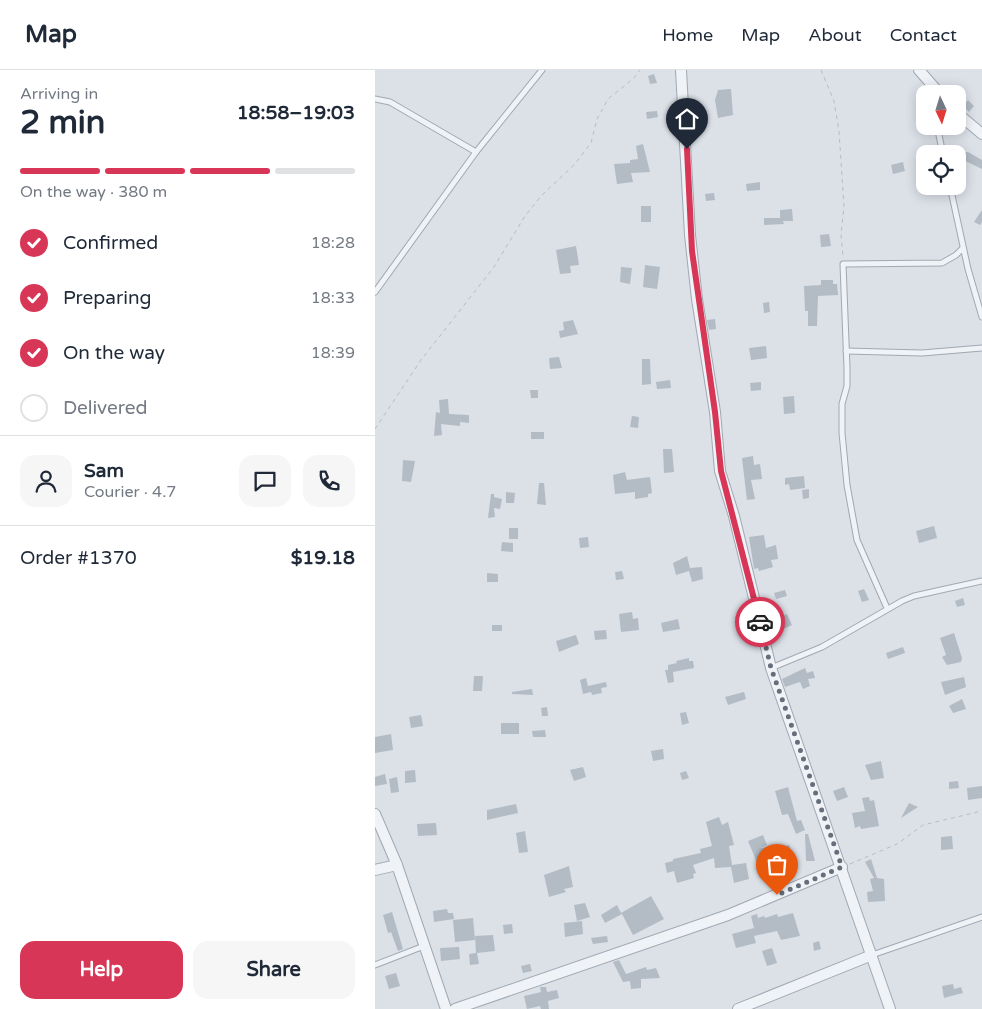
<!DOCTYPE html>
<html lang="en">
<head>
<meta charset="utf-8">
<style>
	:root { --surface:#fff; --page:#f6f6f7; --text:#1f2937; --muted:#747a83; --line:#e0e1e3; --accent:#d83656 }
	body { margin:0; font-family:"Varela Round",sans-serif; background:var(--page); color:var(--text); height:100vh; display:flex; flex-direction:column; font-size:19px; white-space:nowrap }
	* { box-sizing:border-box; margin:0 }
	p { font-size:16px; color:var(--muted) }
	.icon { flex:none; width:28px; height:28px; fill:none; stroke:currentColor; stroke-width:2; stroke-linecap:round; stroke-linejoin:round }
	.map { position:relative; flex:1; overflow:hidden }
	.sheet { display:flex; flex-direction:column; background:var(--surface); width:375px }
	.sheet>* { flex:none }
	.needle { width:32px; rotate:176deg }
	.fabs { position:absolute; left:541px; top:15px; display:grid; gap:10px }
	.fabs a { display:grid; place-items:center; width:50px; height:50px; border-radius:10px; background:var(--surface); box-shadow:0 2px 12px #0003; font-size:25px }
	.pin { position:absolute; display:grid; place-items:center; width:42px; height:42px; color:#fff; margin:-51px -21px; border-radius:50% 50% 50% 0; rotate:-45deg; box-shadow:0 0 5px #0007 }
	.pin .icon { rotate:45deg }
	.courier { position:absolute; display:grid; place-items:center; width:50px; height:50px; margin:-25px; border:4px solid #d83656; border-radius:50%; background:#fff; color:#222; box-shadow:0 1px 6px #0007 }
	.headline em { font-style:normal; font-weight:700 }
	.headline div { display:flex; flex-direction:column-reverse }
	.headline { display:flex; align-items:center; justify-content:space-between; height:85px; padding:0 20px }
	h1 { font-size:32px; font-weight:700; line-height:38px }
	.bar { display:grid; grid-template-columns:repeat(4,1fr); gap:8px 5px; align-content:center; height:60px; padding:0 20px }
	.bar i { height:6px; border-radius:4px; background:var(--line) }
	.bar .on { background:var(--accent) }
	.bar p { grid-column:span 4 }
	.line { display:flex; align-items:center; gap:12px; padding:0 20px; border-top:1px solid var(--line) }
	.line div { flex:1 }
	.round { display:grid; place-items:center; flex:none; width:52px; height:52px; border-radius:15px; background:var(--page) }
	ol { padding:0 20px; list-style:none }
	li { display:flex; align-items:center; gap:15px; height:55px }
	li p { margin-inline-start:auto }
	li .icon { padding:5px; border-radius:50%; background:var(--accent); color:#fff; stroke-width:4 }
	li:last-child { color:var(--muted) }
	li i { width:28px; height:28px; border:2px solid var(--line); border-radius:50% }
	.action { display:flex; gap:10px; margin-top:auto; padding:10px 20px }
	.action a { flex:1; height:58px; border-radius:15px; background:var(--accent); color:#fff; font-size:20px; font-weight:700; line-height:58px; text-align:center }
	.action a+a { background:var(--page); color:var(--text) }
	header { display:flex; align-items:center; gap:30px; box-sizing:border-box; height:70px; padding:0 25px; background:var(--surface); border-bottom:1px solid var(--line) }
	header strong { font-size:24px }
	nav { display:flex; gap:28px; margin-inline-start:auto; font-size:18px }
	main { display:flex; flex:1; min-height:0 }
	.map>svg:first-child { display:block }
</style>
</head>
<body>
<header>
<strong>Map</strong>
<nav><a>Home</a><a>Map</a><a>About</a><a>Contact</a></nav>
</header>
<main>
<section class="sheet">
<div class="headline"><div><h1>2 min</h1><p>Arriving in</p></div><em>18:58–19:03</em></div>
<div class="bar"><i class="on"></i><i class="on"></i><i class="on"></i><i></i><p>On the way · 380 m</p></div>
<ol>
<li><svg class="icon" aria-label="check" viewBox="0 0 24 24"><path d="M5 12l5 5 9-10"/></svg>Confirmed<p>18:28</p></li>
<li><svg class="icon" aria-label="check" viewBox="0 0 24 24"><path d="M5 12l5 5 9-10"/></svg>Preparing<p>18:33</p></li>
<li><svg class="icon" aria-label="check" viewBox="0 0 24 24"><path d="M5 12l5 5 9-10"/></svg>On the way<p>18:39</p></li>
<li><i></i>Delivered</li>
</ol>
<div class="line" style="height:90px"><a class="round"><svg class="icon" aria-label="person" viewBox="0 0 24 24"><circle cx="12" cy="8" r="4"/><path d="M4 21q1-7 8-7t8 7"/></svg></a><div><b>Sam</b><p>Courier · 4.7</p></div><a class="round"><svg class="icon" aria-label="chat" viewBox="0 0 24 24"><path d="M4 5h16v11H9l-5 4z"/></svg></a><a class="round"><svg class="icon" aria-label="phone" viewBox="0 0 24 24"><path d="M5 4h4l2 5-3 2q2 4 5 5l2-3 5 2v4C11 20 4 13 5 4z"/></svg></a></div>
<div class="line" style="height:65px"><div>Order #1370</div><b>$19.18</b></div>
<div class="action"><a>Help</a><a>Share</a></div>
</section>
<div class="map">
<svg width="607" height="939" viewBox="0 0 607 939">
	<rect width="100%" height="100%" fill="#dce1e8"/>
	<!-- building -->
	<g fill="#b3bbc5">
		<polygon points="279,4 282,13 275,14 273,6"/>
		<polygon points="356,19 358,45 343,48 340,30 343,20"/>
		<polygon points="593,30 599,36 594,42 588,36"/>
		<polygon points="282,41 283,47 272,49 271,42"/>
		<polygon points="268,74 275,102 256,103 258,112 242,114 239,94 255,93 255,90 263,89 261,76"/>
		<polygon points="593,82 607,90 607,99 582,87 582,84 575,83"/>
		<polygon points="528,92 530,101 518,104 516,95"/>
		<polygon points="385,112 385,120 372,121 371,114"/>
		<polygon points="339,123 340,130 331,131 330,124"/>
		<rect x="266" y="136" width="10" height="16"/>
		<polygon points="417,139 418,151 408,151 409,154 389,155 389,148 405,148 405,140"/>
		<polygon points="607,140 607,152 605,155 599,152"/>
		<polygon points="454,164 456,176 446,177 445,165"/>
		<polygon points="201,176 204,195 195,196 196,203 185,204 181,180"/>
		<polygon points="270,195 285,197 282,219 268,217"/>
		<polygon points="246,197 257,198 255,214 245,212"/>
		<polygon points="446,210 458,210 458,214 462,214 463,225 443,226 442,256 433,256 433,241 430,241 429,216 446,215"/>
		<polygon points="394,232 395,242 389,243 388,233"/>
		<polygon points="340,249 341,259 334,260 332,250"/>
		<polygon points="198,250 203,264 185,268 184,261 189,260 188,252"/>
		<polygon points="391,276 392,288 376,290 374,278"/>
		<polygon points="184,287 187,298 175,299 174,288"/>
		<polygon points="267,289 275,289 276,314 267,315"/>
		<polygon points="295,310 296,318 282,319 281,312"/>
		<polygon points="386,312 386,320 376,321 375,313"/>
		<polygon points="155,320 163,320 163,328 156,328"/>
		<polygon points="419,326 420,343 409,344 408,327"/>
		<polygon points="73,329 74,344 94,345 94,353 85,352 85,356 66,354 67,365 59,366 61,342 65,343 64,330"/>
		<polygon points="257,346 264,347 263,358 255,357"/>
		<rect x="156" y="362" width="13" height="7"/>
		<polygon points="288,379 297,379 299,402 289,403"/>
		<polygon points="378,386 379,395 385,394 387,409 376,410 380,429 372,430 367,388"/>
		<polygon points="28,390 40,391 36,412 27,411"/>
		<polygon points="250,402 252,410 275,407 277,423 273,424 273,427 260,429 260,422 240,424 238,405"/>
		<polygon points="429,406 430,418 415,420 414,414 410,415 410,408"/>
		<polygon points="164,413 169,413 171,435 162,434"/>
		<polygon points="434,419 434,428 428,429 427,420"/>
		<polygon points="131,422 140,423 139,433 131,433"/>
		<polygon points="116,424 119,424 119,427 127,429 125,439 119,438 120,447 113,448"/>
		<polygon points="559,456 562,468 544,473 541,461"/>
		<rect x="134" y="458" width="9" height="11"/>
		<polygon points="389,465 391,478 401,475 403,489 396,490 398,497 384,501 383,498 379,499 374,467"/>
		<polygon points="213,467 214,477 205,478 204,468"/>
		<polygon points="127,472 138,473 138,482 126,481"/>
		<polygon points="312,486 315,498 327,497 328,509 317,512 314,501 301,505 298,493"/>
		<polygon points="247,501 249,509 241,510 240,502"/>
		<polygon points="112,503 123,504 123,512 112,512"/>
		<polygon points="489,519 494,530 487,532 483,521"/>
		<polygon points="410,520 412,526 401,529 399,523"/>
		<polygon points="588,528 590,535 582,537 580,531"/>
		<polygon points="257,542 258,549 263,548 264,560 246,562 244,544"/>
		<polygon points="412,544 417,555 404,561 399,550"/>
		<polygon points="303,549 305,559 288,562 286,553"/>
		<rect x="117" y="555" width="10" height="6"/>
		<polygon points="231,560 232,569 220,570 219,561"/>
		<polygon points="579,563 587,588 586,592 572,595 567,587 571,585 565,568"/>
		<polygon points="201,565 204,574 184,582 181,571"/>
		<polygon points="528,577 530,583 513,589 511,583"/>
		<polygon points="314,588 314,591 318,591 319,598 298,602 299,612 293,613 290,600 293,600 293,595 302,593 301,591"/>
		<polygon points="430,598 432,603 438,601 440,608 433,609 435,616 428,619 425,612 410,617 407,609"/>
		<polygon points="99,606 108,606 107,621 98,621"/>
		<polygon points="589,607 591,617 570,625 566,612"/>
		<polygon points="211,608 213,616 231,612 232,617 226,618 227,623 217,625 216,622 208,624 205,610"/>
		<polygon points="157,619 158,625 137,624 137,622"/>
		<polygon points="369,622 371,629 353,635 350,627"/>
		<polygon points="587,629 591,639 578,643 574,636"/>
		<polygon points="172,637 173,646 167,646 166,638"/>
		<polygon points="311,642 314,653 307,655 305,643"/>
		<polygon points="46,645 48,656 36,658 34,647"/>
		<rect x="126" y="653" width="18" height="11"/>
		<polygon points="170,660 171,667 158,667 157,661"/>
		<polygon points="16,664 18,680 0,683 0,667"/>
		<polygon points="288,679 289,689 278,691 276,681"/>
		<polygon points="506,691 509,708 496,710 490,695"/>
		<polygon points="208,697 211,707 199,711 195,700"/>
		<polygon points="40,700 41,712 30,713 30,701"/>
		<polygon points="311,701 314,708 307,710 305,703"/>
		<polygon points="10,704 12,714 0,716 0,707"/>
		<polygon points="22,707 24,722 16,723 14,709"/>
		<polygon points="583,711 584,718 574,719 574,712"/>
		<polygon points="607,716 607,728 593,730 592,718"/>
		<polygon points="413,717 422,751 426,750 430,760 421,764 413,744 407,745 400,721"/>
		<polygon points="469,717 473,727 462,731 458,721"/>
		<polygon points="494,727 495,731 499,730 504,756 486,759 485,756 480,758 477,743 490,741 487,728"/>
		<polygon points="534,733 543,737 526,748"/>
		<polygon points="141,734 143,743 112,750 112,740"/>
		<polygon points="344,747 347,755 353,752 359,775 354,776 357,795 371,793 374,809 359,813 356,797 340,798 339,788 318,795 321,803 318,804 319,808 302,813 299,801 292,803 290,793 298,791 298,789 326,783 325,779 337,776 331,752"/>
		<polygon points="61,753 62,765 43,766 42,754"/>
		<polygon points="150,761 153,782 144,783 141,763"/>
		<polygon points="430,764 433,764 440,791 431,791"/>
		<polygon points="388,765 392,775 385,778 404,776 405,778 414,775 418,786 403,792 410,807 402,810 392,788 386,790 387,793 383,795 373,771"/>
		<polygon points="577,766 578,779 566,780 566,767"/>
		<polygon points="496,789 502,808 509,809 510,831 493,832 492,822 498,821 495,809 499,808 490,792"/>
		<polygon points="194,796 198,817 189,819 191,822 174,827 169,805"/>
		<polygon points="276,826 289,849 258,865 247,844 230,853 226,845 242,835 246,843"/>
		<polygon points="210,833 215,847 202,851 199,835"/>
		<polygon points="72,839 73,843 78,843 79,849 59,852 58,841"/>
		<polygon points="17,842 28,879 23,881 16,862 13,863 8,845"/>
		<polygon points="418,843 425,866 406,870 402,861 379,866 381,873 361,878 357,864 379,858 376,846 382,844 383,848 389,846 390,848 402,844 403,847"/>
		<polygon points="98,848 100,870 80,872 78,850"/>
		<polygon points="207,851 208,864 190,867 189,853"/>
		<polygon points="137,854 138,863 129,864 128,855"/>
		<polygon points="118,865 120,881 102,883 104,894 95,895 94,884 101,883 100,866"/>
		<polygon points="232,866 233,872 218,874 216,868"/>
		<polygon points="444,871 446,879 439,881 438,873"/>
		<polygon points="84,877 85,889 66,891 65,878"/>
		<polygon points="397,878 402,893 392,896 387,881"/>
		<polygon points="244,890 251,904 271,897 272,900 281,898 285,908 266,909 266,918 256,919 255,911 248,912 238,892"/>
		<polygon points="155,894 157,901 148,903 146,896"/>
		<polygon points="21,903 25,916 14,919 10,906"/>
		<polygon points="578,914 579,919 586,917 588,923 580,925 579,922 580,925 569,928 567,916"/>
		<polygon points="165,917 171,917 172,922 182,920 184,928 173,931 174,939 166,939 165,936 152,939 149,926 166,922"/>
	</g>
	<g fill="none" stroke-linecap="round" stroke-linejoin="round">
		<!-- service casing -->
		<g stroke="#a1a8b2" stroke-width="7">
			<g id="service">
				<polyline points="0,29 15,32 101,82"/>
				<polyline points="562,56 568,84"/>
				<polyline points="575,116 593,199 607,247"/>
				<polyline points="0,222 101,82 167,0"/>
				<polyline points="471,281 547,283 607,278"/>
				<polyline points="512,538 482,470 472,415 467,363 467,334 472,316 472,298 468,194 567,193 581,185 588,178"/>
				<polyline points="396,598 447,577 527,531 539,526 607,511"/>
				<polyline points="497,885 607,847"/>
				<polyline points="0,895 49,876"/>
			</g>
		</g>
		<!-- minor casing -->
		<g stroke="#a1a8b2" stroke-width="12">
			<g id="minor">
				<polyline points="306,0 315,165 322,229 340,342 345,401 359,446 396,598 515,939"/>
				<polyline points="544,0 565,24"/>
				<polyline points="582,43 607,64"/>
				<polyline points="0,744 22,795 71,939"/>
				<polyline points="0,800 22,795"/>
				<polyline points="80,939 353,845 467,797"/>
				<polyline points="363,939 497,885"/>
			</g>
		</g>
		<!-- path -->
		<g stroke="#b6bcc3" stroke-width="1" stroke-dasharray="4 4" stroke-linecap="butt">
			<polyline points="446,0 459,31 464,61 469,137 466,165 468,186"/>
			<polyline points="0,359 46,290 119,197 150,146 167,125 199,95 216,73 222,49 233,29 259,8 265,0"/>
			<polyline points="475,794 522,774 548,755 607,741"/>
		</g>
		<!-- service -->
		<use href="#service" stroke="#eff2f6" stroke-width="5"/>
		<!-- minor -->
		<use href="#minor" stroke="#eff2f6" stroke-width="10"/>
	</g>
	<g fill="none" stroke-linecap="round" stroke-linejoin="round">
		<!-- done -->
		<polyline stroke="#656e7a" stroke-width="5" stroke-dasharray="0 9" points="385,552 396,598 467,797 402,825"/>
		<!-- route -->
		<polyline stroke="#d83656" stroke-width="6" points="312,79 317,181 340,342 346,401 385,552"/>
	</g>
</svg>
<div class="fabs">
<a><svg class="needle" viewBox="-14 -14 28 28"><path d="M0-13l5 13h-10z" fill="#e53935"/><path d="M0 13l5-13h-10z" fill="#747a83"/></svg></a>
<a><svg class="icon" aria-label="locate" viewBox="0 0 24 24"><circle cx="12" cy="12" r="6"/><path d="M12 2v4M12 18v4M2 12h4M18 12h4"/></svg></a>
</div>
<div class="pin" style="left:402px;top:825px;background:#ea580c"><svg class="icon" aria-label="bag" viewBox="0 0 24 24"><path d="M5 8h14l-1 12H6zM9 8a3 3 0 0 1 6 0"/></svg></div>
<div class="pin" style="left:312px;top:79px;background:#1f2937"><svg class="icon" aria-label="home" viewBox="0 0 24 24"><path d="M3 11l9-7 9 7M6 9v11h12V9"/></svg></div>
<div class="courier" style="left:385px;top:552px"><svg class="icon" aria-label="car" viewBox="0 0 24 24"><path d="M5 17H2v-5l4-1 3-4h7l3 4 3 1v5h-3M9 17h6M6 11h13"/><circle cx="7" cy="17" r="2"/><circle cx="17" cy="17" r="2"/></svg></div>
</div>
</main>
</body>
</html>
